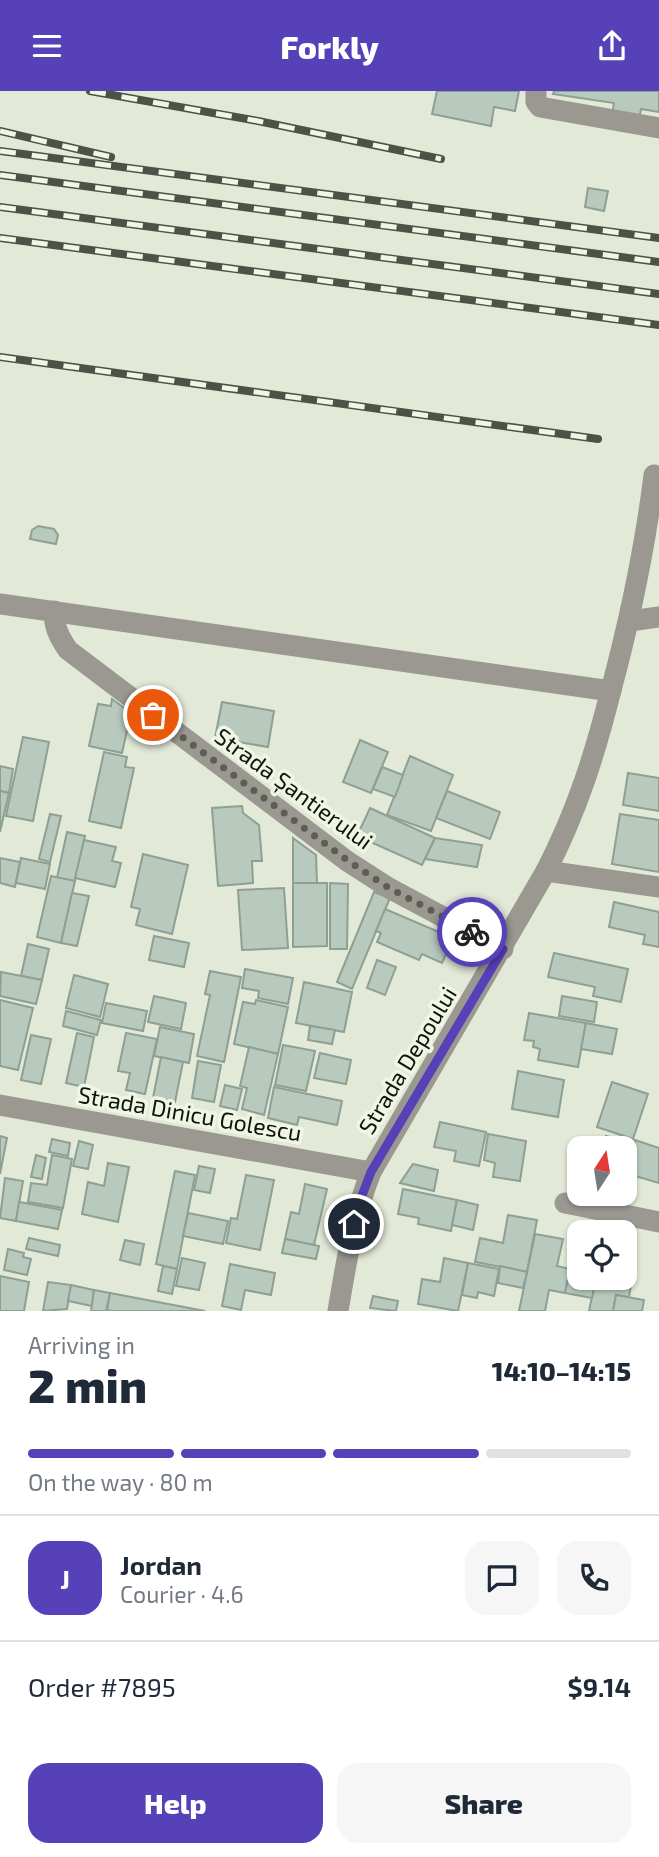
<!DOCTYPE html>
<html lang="en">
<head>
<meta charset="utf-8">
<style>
	:root { --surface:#fff; --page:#f6f6f7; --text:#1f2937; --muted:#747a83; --line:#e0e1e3; --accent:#5641b9 }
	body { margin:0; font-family:"Exo 2",sans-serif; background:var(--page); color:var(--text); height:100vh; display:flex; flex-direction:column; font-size:26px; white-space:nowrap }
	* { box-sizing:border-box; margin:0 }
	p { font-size:23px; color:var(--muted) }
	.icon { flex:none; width:38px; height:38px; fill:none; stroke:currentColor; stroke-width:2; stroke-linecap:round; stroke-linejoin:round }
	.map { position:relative; height:1220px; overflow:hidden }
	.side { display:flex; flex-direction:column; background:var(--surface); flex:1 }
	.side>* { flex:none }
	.needle { width:46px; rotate:12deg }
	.tools { position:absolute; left:567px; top:1045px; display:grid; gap:14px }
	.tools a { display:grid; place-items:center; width:70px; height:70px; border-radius:14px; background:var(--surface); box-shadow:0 2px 5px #0004; font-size:35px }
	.pin { position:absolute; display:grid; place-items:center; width:60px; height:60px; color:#fff; margin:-30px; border:4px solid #fff; border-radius:50%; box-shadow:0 2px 7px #0007 }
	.courier { position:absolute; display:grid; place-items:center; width:70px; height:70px; margin:-35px; border:5px solid #5641b9; border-radius:50%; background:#fff; color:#222; box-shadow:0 2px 9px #0007 }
	.head em { font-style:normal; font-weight:800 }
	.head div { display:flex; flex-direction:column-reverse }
	.head { display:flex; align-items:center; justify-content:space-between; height:119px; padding:0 28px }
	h1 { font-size:46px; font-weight:800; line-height:52px }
	.bar { display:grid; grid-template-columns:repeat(4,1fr); gap:10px 7px; align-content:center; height:84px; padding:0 28px }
	.bar i { height:9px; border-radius:5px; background:var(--line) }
	.bar .on { background:var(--accent) }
	.bar p { grid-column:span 4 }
	.line { display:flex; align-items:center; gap:18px; padding:0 28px; border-top:2px solid var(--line) }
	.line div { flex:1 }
	.round { display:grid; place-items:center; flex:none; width:74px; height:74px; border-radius:21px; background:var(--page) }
	.action { display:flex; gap:14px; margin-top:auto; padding:14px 28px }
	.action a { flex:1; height:80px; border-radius:21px; background:var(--accent); color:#fff; font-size:28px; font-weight:800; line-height:80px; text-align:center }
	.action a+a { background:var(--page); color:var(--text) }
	header { display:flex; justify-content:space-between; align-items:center; height:91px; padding:0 28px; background:var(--accent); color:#fff; font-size:32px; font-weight:800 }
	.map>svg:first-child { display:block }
</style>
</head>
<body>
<header><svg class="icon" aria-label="menu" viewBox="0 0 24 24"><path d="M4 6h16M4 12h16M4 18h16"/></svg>Forkly<svg class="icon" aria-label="share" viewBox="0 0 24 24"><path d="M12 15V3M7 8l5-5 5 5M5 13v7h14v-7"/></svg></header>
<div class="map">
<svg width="659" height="1220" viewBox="0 0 659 1220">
	<rect width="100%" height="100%" fill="#e2e9d7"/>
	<!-- building -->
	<g fill="#b8cabe" stroke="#8e9f94" stroke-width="2">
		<polygon points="437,0 519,0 515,20 494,16 491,35 432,23"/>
		<polygon points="554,0 659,0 659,21 641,18 639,28 612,24 614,12 553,3"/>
		<polygon points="588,97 608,100 604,120 585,116"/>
		<polygon points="38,435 54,438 58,444 56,453 30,448 32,439"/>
		<polygon points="112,608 131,622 122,662 89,655 98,613 111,615"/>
		<polygon points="222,611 274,620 268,656 215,647"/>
		<polygon points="23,646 49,651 33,730 6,725"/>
		<polygon points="360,649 388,661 371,702 343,691"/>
		<polygon points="104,661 127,666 125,676 134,677 121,737 89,730"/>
		<polygon points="410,665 453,684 431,740 387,724"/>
		<polygon points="0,675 13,678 9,702 0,700"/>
		<polygon points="382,676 403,684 395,706 373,698"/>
		<polygon points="628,682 659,687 659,720 623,714"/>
		<polygon points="0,700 9,702 0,741"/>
		<polygon points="447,700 500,721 490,748 436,727"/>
		<polygon points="242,715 243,722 259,734 262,770 252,770 253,792 218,795 212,717"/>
		<polygon points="370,717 435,747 422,774 357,745"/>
		<polygon points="50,723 61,725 50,771 39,768"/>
		<polygon points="620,723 659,729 659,781 612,773"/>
		<polygon points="67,741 85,745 75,790 57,787"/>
		<polygon points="293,747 316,764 317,793 293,792"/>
		<polygon points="435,747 482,754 477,776 425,768"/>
		<polygon points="84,749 116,756 112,770 121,772 115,796 75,787"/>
		<polygon points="143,763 188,774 172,843 136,834 140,818 131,816"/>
		<polygon points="0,767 20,771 15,796 0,792"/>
		<polygon points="21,767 50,773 45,798 16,792"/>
		<polygon points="51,785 75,790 61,852 37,846"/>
		<polygon points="293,792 327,792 327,855 293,856"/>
		<polygon points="330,792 348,793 347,858 330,858"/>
		<polygon points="284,797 288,857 242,859 238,799"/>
		<polygon points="374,801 390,807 352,898 337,891"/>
		<polygon points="72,802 89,805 77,855 61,852"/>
		<polygon points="614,811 659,821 659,856 643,853 645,844 609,836"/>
		<polygon points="385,818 453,847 442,872 422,863 419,869 377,851 381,842 376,840"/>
		<polygon points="154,845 189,852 184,876 149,869"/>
		<polygon points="28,853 49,858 42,889 21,885"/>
		<polygon points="554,862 628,878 621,911 593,905 595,896 548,886"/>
		<polygon points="377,869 396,876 385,904 367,897"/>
		<polygon points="245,878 293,887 288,913 258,907 259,900 242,897"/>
		<polygon points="210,880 241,886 224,971 197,965 210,904 205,903"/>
		<polygon points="1,881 42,889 36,913 0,905"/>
		<polygon points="74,884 108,893 100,926 66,917"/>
		<polygon points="304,891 352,901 344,941 296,932"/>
		<polygon points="154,905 186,912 181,938 148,931"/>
		<polygon points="562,905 597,911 594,931 559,925"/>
		<polygon points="0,909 33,917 18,979 0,975"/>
		<polygon points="256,909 288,916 278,963 234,953 243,911 255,913"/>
		<polygon points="106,912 147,920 143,940 102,932"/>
		<polygon points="66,920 101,929 97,944 63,935"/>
		<polygon points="529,922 586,932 578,976 538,969 540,958 533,956 534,950 524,949"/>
		<polygon points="586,932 617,938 612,963 581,958"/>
		<polygon points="310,935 335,939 332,953 308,949"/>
		<polygon points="160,936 194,943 189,972 154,965"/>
		<polygon points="77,942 94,946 84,996 66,992"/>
		<polygon points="126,942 157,948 145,1003 126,999 130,982 118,980"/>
		<polygon points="31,944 51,948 41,993 21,989"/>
		<polygon points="283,954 315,960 306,1000 275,994"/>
		<polygon points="249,956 278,963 264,1024 242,1018 247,997 240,995"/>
		<polygon points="320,962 351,969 346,993 314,987"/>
		<polygon points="161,966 183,971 175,1011 153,1007"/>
		<polygon points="198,970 221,974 214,1011 192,1007"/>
		<polygon points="518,980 564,989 558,1026 512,1018"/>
		<polygon points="612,991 648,1003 633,1048 597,1036"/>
		<polygon points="225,994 242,998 237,1019 220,1015"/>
		<polygon points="274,996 342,1010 337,1034 299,1026 297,1034 268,1027"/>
		<polygon points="440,1031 486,1041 479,1075 454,1070 456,1060 434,1056"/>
		<polygon points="488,1043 526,1050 520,1090 493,1086 495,1072 484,1069"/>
		<polygon points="0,1045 7,1047 0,1083"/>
		<polygon points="606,1045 634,1053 628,1071 625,1070 625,1057 603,1057"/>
		<polygon points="52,1048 70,1052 68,1065 49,1061"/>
		<polygon points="635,1049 659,1057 659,1092 625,1082"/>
		<polygon points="79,1050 93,1054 88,1078 73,1075"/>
		<polygon points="36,1064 46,1067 42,1088 31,1086"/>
		<polygon points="52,1064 72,1068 63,1117 28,1111 31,1092 47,1094"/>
		<polygon points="108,1072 129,1076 118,1131 82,1123 88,1091 104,1095"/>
		<polygon points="413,1073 438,1079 434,1100 400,1092"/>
		<polygon points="199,1075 215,1078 210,1102 194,1099"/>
		<polygon points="175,1080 195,1084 177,1178 156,1173"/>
		<polygon points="246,1084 274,1089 260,1159 226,1152 231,1127 237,1128"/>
		<polygon points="5,1087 23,1090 16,1130 0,1127"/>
		<polygon points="305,1093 327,1098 314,1154 285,1148 291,1121 299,1123"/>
		<polygon points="403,1098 457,1109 451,1140 418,1133 419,1127 398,1123"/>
		<polygon points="457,1109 478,1114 473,1139 452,1134"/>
		<polygon points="19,1111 62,1119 58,1138 16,1130"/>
		<polygon points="188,1122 228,1130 223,1153 183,1145"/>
		<polygon points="508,1124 537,1129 527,1181 475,1171 480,1147 503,1152"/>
		<polygon points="535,1143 563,1148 557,1175 570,1178 565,1202 549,1199 545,1220 519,1220"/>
		<polygon points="29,1147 60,1154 58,1165 26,1158"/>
		<polygon points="285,1148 319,1155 316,1168 282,1162"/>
		<polygon points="125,1149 144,1153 140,1174 120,1169"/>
		<polygon points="8,1158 24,1162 23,1166 31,1168 27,1184 4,1179"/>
		<polygon points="625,1165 636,1167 629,1206 616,1204 613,1220 589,1220 596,1186 625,1186"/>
		<polygon points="182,1167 205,1172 199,1199 176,1195"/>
		<polygon points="444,1167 468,1172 458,1220 418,1213 422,1188 440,1191"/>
		<polygon points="468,1172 499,1178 494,1205 478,1201 477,1207 462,1204"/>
		<polygon points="230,1173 275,1182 271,1204 245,1199 241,1219 222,1215"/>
		<polygon points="163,1175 177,1178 172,1203 158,1200"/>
		<polygon points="500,1175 527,1181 523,1197 498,1192"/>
		<polygon points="570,1178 579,1180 579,1186 596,1186 592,1207 565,1202"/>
		<polygon points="0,1185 29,1191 24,1220 0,1220"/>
		<polygon points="48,1191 71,1194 67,1218 43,1220"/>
		<polygon points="71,1194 94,1199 92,1215 68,1210"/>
		<polygon points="94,1199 110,1202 106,1220 91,1220"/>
		<polygon points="110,1202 205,1220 113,1220 107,1219"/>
		<polygon points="616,1204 644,1209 642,1220 613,1220"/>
		<polygon points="373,1205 398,1210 396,1220 370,1217"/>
	</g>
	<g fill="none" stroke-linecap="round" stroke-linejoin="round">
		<!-- minor -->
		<g stroke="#9a9890" stroke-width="21">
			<polyline points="536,0 536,11 540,16 659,37"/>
			<polyline points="0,513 611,600"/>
			<path d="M54 520C54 536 59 546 68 559L347 770 389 797 503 858"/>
			<polyline points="630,530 659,526"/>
			<polyline points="546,780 659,796"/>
			<polyline points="0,1014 371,1081"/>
			<polyline points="565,1112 659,1131"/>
			<path d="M338 1220C346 1173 353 1126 371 1081L546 780C577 720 595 663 611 599 630 528 645 457 654 384"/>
		</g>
		<!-- rail casing -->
		<g stroke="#4d5247" stroke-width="8">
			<g id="rail">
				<polyline points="90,0 258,30 441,68"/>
				<polyline points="0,40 111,66"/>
				<polyline points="0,60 659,147"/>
				<polyline points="0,84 659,171"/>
				<polyline points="0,116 659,203"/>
				<polyline points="0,147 659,234"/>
				<polyline points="0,266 598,348"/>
			</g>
		</g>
		<!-- rail -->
		<use href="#rail" stroke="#eff6e4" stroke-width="5" stroke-dasharray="16" stroke-linecap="butt"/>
	</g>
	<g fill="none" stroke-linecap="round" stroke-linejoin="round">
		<!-- done -->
		<polyline stroke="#5a5e53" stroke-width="7" stroke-dasharray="0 12.6" points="153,624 347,769 389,797 472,841"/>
		<!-- route -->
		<polyline stroke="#5641b9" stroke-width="9" points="354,1133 361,1107 371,1081 503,858 472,841"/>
	</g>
	<g text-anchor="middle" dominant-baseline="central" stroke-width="7" stroke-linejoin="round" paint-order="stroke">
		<!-- street labels -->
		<g font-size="23" fill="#10130c" stroke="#eff6e4">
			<text transform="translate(294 697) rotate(36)">Strada Șantierului</text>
			<text transform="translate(407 969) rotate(-59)">Strada Depoului</text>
			<text transform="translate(190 1022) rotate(10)">Strada Dinicu Golescu</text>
		</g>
	</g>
</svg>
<div class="tools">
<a><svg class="needle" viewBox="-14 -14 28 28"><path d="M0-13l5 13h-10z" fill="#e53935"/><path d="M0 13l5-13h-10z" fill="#747a83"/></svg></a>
<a><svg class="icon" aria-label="locate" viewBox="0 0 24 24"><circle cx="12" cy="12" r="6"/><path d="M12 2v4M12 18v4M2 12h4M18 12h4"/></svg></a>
</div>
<div class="pin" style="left:153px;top:624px;background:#ea580c"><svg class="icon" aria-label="bag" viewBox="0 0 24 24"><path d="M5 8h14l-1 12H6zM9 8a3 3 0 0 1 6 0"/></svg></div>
<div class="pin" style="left:354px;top:1133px;background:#1f2937"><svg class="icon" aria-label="home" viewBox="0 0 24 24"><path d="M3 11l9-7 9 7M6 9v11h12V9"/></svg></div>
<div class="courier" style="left:472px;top:841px"><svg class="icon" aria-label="bike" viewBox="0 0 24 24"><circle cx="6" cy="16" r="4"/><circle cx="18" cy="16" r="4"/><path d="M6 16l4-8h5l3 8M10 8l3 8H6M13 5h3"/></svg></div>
</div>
<section class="side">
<div class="head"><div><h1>2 min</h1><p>Arriving in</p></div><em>14:10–14:15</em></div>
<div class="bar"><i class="on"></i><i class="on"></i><i class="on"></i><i></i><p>On the way · 80 m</p></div>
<div class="line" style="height:126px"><b class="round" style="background:var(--accent);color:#fff">J</b><div><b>Jordan</b><p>Courier · 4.6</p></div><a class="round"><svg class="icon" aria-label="chat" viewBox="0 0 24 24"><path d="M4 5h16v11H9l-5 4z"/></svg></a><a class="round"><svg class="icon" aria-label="phone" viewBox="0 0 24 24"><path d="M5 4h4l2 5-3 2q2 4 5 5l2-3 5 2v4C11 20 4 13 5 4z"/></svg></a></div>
<div class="line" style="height:91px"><div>Order #7895</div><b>$9.14</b></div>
<div class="action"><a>Help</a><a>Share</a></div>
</section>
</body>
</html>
